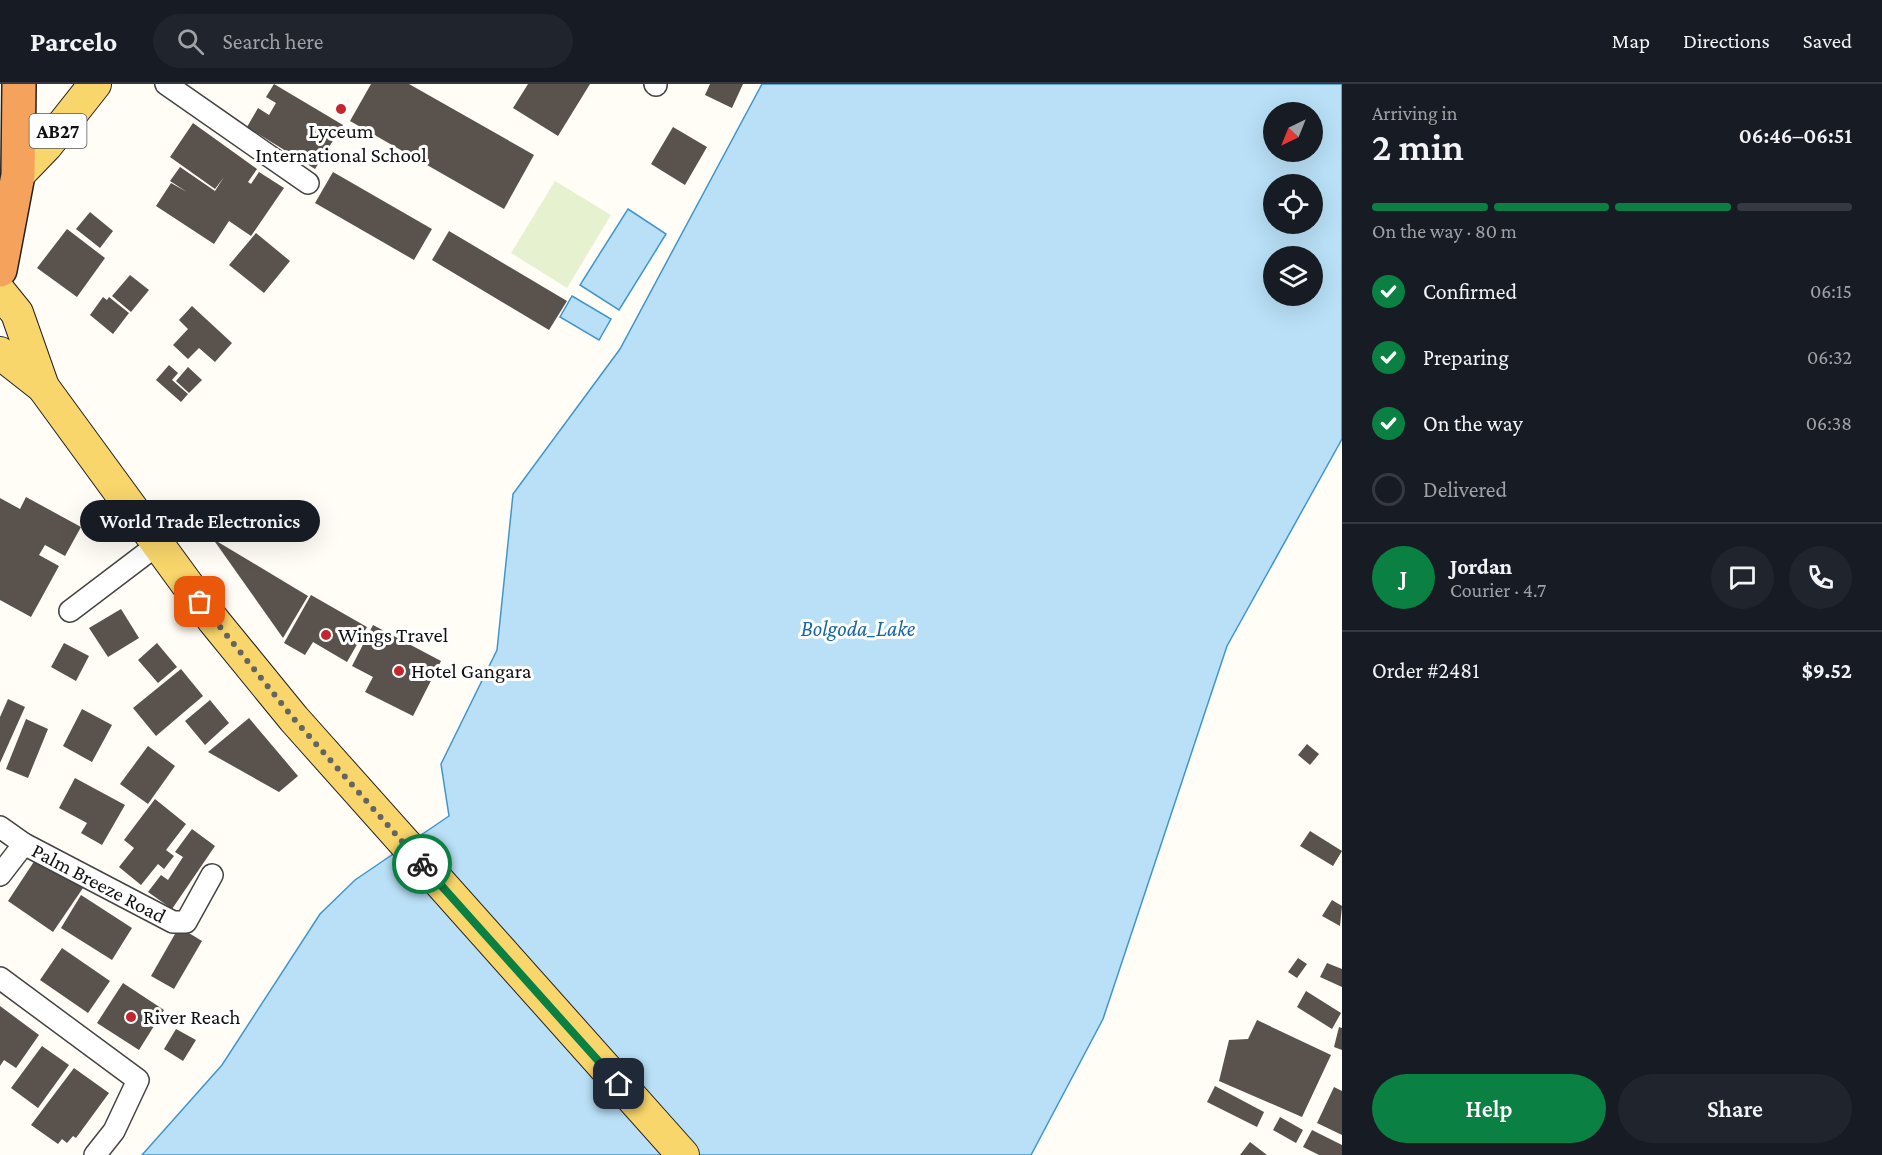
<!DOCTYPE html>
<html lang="en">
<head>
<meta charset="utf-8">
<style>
	:root { --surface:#171b24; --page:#20242c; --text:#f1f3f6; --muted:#9ea1a6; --line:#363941; --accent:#0b8043 }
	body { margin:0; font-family:"Crimson Pro",serif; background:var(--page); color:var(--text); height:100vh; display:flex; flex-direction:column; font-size:22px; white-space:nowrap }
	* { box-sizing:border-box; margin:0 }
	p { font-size:20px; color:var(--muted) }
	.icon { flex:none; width:33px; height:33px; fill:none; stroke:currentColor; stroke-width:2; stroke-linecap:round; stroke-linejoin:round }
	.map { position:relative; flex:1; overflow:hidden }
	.side { display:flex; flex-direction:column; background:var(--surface); width:540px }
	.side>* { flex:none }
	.needle { width:39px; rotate:223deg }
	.tools { position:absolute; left:1263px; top:18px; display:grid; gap:12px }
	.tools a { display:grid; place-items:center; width:60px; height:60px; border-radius:50%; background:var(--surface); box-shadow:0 6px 24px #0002; font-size:30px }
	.pin { position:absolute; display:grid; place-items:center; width:51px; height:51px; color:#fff; margin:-26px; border-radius:12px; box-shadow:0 3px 9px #0006 }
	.courier { position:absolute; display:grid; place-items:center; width:60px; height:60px; margin:-30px; border:4px solid #0b8043; border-radius:50%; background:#fff; color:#222; box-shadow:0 2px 8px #0007 }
	.bubble { position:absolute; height:42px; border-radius:21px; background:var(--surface); box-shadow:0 6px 24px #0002; font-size:20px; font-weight:600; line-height:42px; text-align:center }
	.overview em { font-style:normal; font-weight:600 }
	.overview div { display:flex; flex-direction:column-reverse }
	.overview { display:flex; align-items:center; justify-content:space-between; height:102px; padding:0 30px }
	h1 { font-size:39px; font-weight:600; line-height:45px }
	.bar { display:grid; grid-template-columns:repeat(4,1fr); gap:9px 6px; align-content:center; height:72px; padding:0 30px }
	.bar i { height:8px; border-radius:4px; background:var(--line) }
	.bar .active { background:var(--accent) }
	.bar p { grid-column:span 4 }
	.line { display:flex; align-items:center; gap:15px; padding:0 30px; border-top:2px solid var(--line) }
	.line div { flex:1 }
	.round { display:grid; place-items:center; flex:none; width:63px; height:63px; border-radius:32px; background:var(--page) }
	ol { padding:0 30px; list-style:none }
	li { display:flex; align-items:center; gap:18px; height:66px }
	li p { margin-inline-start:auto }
	li .icon { padding:6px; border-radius:50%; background:var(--accent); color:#fff; stroke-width:4 }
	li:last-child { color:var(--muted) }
	li i { width:33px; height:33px; border:3px solid var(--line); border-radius:50% }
	.cta { display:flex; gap:12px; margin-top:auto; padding:12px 30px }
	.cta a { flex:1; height:69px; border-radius:36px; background:var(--accent); color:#fff; font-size:24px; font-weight:600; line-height:69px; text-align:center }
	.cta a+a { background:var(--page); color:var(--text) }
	header { display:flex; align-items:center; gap:36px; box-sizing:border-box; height:84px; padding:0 30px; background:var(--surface); border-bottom:2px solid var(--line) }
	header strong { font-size:28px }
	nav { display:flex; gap:33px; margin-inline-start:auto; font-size:21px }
	.search { width:420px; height:54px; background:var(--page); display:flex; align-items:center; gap:15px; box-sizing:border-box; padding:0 21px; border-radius:33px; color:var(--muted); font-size:22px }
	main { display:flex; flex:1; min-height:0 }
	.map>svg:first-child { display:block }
</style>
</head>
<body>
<header>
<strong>Parcelo</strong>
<div class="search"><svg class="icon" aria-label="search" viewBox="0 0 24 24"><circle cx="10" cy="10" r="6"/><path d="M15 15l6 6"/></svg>Search here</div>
<nav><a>Map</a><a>Directions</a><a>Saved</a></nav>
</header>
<main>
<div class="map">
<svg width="1342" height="1071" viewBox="0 0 1342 1071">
	<rect width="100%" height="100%" fill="#fffdf5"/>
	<!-- pitch -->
	<polygon fill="#e6f2cf" points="555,97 611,131 567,204 511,169"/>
	<!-- water -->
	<g fill="#b9e0f7" stroke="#3f96cf" stroke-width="1.5" fill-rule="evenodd">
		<path d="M762 0H1342V355L1227 562 1103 935 1031 1071H142L222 981 320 830 355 796 449 732 441 680 497 566 513 410 620 265ZM1274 28H1312V68H1274ZM1274 100H1312V140H1274ZM1274 172H1312V212H1274Z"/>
		<polygon points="628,125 666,150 619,226 580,201"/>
		<polygon points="572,212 611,235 599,256 560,233"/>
	</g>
	<!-- building -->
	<g fill="#5a524d">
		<polygon points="274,0 343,41 315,85 247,43 258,24 269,31 276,19 266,13"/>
		<polygon points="371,0 409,0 534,71 504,125 350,37"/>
		<polygon points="528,0 590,0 558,52 513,24"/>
		<polygon points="710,0 743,0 732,24 705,11"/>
		<polygon points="193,39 257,85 248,98 251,100 259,88 284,104 251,152 229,137 214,160 156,122 171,99 187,108 170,97 180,83 215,107 224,93 215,105 170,73"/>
		<polygon points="673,43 707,63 685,101 651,80"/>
		<polygon points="333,88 432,145 414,176 315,119"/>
		<polygon points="90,128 113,147 100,164 76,145"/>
		<polygon points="67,145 105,174 77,213 37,184"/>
		<polygon points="449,147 567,217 549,246 432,176"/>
		<polygon points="256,149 290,177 264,209 229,181"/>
		<polygon points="130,191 149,206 131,228 112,212"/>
		<polygon points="103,213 107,216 109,213 129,229 113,250 90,231"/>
		<polygon points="192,222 232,259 215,278 199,264 188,275 173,261 188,245 179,236"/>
		<polygon points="169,281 178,289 172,296 188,310 181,318 156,296"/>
		<polygon points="188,283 202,296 189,309 176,297"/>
		<polygon points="26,413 81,443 65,472 45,461 39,471 59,482 31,533 0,516 0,414 20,425"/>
		<polygon points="213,455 308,512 283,554"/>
		<polygon points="311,511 367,543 347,578 313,558 305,571 284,559"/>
		<polygon points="121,525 139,554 108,573 89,544"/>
		<polygon points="373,541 441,577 413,632 365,608 373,593 352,582"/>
		<polygon points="64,559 89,572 76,597 51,583"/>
		<polygon points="157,559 177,583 158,599 138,576"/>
		<polygon points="181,585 203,612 156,652 133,624"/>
		<polygon points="8,615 25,623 0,679 0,633"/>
		<polygon points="210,616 229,639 205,661 185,637"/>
		<polygon points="82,625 112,641 92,678 63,662"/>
		<polygon points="249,634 298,692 279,708 208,668"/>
		<polygon points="26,635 48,645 28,694 6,685"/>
		<polygon points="1307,660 1319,670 1310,681 1298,671"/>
		<polygon points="148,662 175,682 148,720 120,700"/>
		<polygon points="75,694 125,721 102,761 81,749 87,739 59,724"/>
		<polygon points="155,715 186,740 166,766 174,772 164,785 158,780 141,801 119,783 134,764 124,756"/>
		<polygon points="192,745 215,762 172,825 148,808 161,791 168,796 183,773 175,768"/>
		<polygon points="1310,747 1342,767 1333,782 1300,762"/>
		<polygon points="37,773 83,804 53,848 8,817"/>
		<polygon points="81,811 132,844 112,876 61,844"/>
		<polygon points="1332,816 1342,822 1340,842 1322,832"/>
		<polygon points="179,843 202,857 174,905 151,892"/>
		<polygon points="62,864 110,897 88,929 40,896"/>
		<polygon points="1298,874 1307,880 1297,894 1288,888"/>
		<polygon points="1327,879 1342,885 1342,903 1320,893"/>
		<polygon points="123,899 164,926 139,966 97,939"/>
		<polygon points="1306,907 1341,929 1332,945 1297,923"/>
		<polygon points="0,922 39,951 16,984 4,976 0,982"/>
		<polygon points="1257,936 1331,971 1302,1033 1219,997 1229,956 1248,955"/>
		<polygon points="1339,943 1342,944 1342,966 1334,963"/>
		<polygon points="176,945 196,956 183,977 164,965"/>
		<polygon points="42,962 69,981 38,1024 11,1004"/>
		<polygon points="74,984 109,1009 76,1054 73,1052 67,1059 62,1055 58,1060 31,1041"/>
		<polygon points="1215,1002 1264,1028 1257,1043 1207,1018"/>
		<polygon points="1334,1003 1342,1007 1342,1051 1317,1039"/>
		<polygon points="1280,1033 1303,1046 1296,1059 1273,1046"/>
		<polygon points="1312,1046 1342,1061 1342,1071 1319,1071 1303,1063"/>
		<polygon points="1250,1058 1267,1071 1240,1071"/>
	</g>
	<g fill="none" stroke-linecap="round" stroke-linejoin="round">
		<!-- street casing -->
		<g stroke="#444" stroke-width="24">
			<g id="street">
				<polyline points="166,0 308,99"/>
				<polyline points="655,0 656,1"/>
				<polyline points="70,527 157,461"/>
				<path id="s1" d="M0 743 24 760 173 838H186L212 791"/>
				<polyline points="0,791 24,760"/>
				<polyline points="0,894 138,996 114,1047 95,1071"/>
			</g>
		</g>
		<!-- primary casing -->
		<g stroke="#222" stroke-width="34">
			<g id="primary">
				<polyline points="18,91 46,62 95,0"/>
				<polyline points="0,208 17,229 43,303"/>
				<polyline points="0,269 43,303 214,537 294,635 683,1071"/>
			</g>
		</g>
		<!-- highway casing -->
		<g stroke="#222" stroke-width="36">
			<polyline id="highway" points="0,186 18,91 19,0"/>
		</g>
		<!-- street -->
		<use href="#street" stroke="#fff" stroke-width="21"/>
		<!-- primary -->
		<use href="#primary" stroke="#f9d66b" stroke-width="32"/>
		<!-- highway -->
		<use href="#highway" stroke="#f5a25d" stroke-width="33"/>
	</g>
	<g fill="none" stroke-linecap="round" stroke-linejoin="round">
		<!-- done -->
		<polyline stroke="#646461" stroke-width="6" stroke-dasharray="0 10.8" points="200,518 294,635 422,780"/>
		<!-- route -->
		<polyline stroke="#0b8043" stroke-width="8" points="422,780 619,1000"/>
	</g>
	<!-- markers -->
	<g fill="#c4262e" stroke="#fff" stroke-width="2">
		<circle cx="341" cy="25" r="6"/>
		<circle cx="326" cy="551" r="6"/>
		<circle cx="399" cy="587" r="6"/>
		<circle cx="131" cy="933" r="6"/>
	</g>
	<g text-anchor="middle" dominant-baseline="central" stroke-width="6" stroke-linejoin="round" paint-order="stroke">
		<!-- shield labels -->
		<rect fill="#fff" stroke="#585858" stroke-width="1.5" x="29.5" y="30" width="57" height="34" rx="4.5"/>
		<g font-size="20" font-weight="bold" fill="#111">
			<text x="58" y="47">AB27</text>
		</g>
		<!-- poi labels -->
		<g font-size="21" fill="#111" stroke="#fff" text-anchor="start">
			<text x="341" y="47" text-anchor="middle">Lyceum<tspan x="341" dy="24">International School</tspan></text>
			<text x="338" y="551">Wings Travel</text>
			<text x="411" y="587">Hotel Gangara</text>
			<text x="143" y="933">River Reach</text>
		</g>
		<!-- street labels -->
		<g font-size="21" fill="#111" stroke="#fff">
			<text stroke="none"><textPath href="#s1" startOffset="114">Palm Breeze Road</textPath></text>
		</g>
		<!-- water labels -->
		<g font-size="22" font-style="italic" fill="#1768a6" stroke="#fff">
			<text x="858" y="544">Bolgoda_Lake</text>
		</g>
	</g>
</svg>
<div class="tools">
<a><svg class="needle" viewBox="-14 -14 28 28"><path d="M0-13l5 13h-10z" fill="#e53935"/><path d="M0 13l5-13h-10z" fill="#9ea1a6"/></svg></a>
<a><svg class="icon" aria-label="locate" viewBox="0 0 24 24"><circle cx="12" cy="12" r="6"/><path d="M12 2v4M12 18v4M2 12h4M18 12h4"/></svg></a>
<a><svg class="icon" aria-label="layers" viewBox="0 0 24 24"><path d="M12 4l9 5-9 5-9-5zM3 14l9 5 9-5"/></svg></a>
</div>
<div class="pin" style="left:200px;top:518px;background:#ea580c"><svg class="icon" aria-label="bag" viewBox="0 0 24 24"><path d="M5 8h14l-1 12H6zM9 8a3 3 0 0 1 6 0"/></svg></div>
<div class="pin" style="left:619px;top:1000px;background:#1f2937"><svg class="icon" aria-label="home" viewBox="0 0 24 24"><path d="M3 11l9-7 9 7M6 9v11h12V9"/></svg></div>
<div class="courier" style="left:422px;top:780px"><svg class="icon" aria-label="bike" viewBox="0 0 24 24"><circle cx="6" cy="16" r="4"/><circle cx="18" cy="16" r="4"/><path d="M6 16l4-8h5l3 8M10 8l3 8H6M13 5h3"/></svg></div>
<div class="bubble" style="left:80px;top:416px;width:240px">World Trade Electronics</div>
</div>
<section class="side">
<div class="overview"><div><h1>2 min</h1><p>Arriving in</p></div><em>06:46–06:51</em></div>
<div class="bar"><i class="active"></i><i class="active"></i><i class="active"></i><i></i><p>On the way · 80 m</p></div>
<ol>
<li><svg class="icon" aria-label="check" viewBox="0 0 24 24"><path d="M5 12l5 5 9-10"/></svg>Confirmed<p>06:15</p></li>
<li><svg class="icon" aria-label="check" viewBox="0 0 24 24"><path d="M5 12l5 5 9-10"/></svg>Preparing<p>06:32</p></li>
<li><svg class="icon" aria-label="check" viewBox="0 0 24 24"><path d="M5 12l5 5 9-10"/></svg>On the way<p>06:38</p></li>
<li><i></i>Delivered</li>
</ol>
<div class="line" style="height:108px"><b class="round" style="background:var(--accent);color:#fff">J</b><div><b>Jordan</b><p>Courier · 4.7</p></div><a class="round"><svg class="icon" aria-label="chat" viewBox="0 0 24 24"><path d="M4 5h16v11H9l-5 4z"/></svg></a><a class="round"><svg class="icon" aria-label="phone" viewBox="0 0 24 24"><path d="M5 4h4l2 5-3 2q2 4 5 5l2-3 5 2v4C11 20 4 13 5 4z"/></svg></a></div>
<div class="line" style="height:78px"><div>Order #2481</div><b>$9.52</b></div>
<div class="cta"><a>Help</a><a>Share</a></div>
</section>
</main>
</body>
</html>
